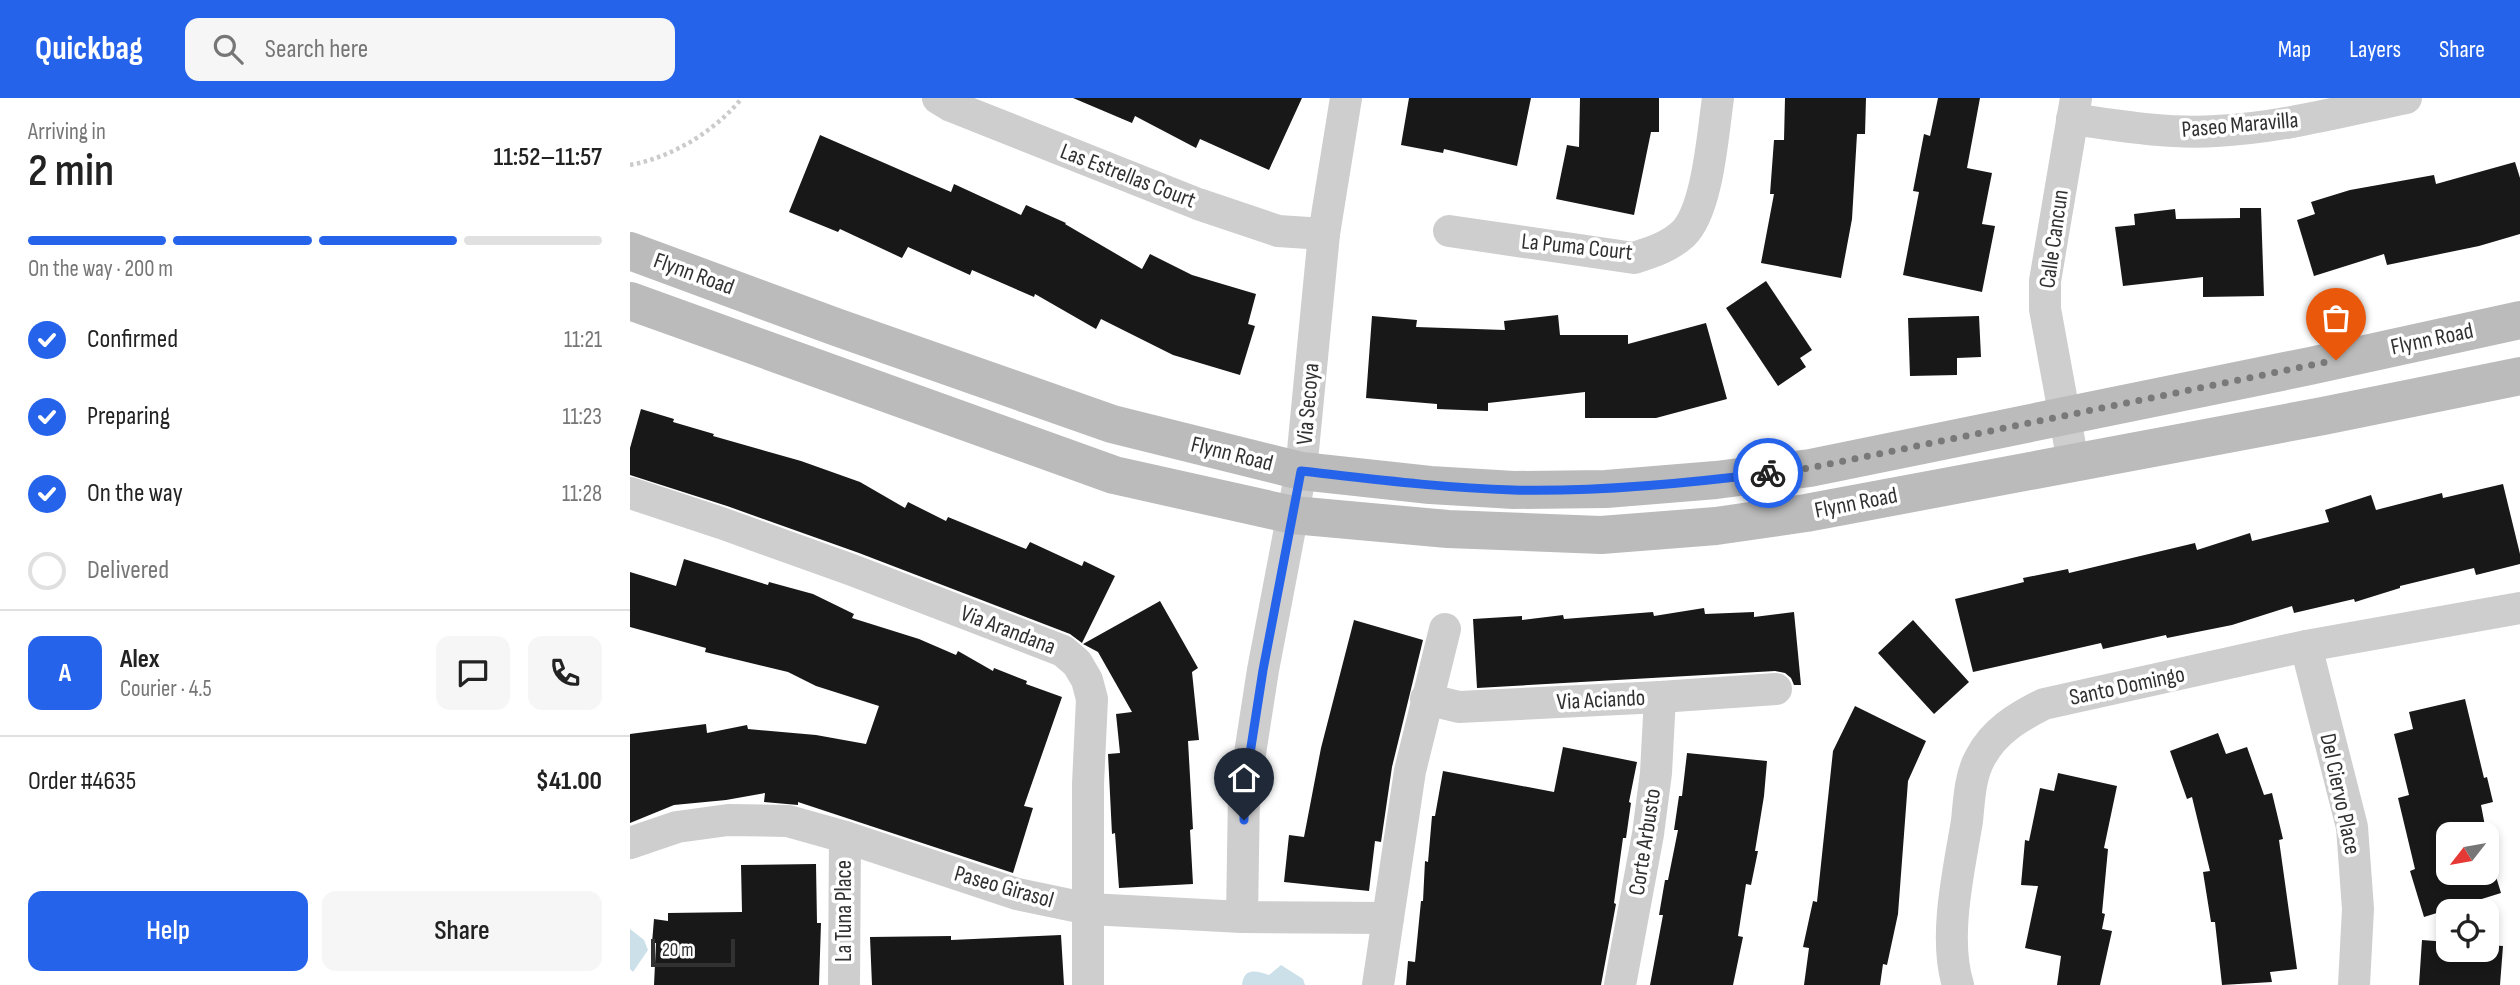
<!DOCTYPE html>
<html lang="en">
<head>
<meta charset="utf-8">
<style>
	:root { --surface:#fff; --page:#f6f6f6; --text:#222; --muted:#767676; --line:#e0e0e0; --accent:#2563eb }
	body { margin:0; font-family:"Sofia Sans Condensed",sans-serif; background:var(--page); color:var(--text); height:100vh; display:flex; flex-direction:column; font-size:26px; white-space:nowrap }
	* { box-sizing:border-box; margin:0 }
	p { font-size:23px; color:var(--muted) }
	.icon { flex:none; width:38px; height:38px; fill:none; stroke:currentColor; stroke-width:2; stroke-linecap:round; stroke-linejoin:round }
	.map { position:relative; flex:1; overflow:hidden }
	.sheet { display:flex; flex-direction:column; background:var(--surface); width:630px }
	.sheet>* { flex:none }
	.needle { width:46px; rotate:239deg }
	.controls { position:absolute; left:1806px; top:724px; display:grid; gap:14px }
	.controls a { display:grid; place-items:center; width:63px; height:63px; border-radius:14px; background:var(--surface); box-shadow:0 4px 10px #0003; font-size:35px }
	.scale { position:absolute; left:21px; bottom:18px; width:84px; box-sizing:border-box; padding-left:7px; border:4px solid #313131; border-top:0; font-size:19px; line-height:24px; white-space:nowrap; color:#313131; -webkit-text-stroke:5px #fff; paint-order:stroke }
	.pin { position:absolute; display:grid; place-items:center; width:60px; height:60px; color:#fff; margin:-72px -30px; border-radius:50% 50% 50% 0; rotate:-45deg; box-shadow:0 0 7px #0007 }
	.pin .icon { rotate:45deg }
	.courier { position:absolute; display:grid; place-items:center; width:70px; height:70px; margin:-35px; border:5px solid #2563eb; border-radius:50%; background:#fff; color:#222; box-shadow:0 2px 9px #0007 }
	.head em { font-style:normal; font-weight:600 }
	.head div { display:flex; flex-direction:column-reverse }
	.head { display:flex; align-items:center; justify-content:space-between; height:119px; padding:0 28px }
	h1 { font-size:46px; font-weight:600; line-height:52px }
	.bar { display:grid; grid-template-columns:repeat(4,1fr); gap:10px 7px; align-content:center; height:84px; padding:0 28px }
	.bar i { height:9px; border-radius:5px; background:var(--line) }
	.bar .on { background:var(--accent) }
	.bar p { grid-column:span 4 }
	.line { display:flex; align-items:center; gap:18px; padding:0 28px; border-top:2px solid var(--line) }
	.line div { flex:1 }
	.round { display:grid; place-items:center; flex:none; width:74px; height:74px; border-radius:14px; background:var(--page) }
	ol { padding:0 28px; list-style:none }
	li { display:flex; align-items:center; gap:21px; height:77px }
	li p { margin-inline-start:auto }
	li .icon { padding:7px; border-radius:50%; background:var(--accent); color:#fff; stroke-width:4 }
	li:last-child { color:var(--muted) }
	li i { width:38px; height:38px; border:4px solid var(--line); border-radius:50% }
	.cta { display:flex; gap:14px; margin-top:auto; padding:14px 28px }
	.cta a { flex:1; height:80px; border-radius:14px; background:var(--accent); color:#fff; font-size:28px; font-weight:600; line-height:80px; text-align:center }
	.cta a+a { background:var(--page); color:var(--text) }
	header { display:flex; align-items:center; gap:42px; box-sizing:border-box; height:98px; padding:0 35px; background:var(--accent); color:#fff }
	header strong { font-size:33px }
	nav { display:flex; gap:38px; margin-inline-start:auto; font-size:24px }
	.search { width:490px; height:63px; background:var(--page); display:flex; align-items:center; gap:18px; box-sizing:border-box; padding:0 24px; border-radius:14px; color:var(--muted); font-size:26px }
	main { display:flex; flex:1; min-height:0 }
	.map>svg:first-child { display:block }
</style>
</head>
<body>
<header>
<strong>Quickbag</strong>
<div class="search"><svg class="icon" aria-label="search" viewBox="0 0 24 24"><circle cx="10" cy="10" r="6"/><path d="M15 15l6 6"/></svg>Search here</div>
<nav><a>Map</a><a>Layers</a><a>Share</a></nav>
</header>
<main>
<section class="sheet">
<div class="head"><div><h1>2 min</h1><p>Arriving in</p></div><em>11:52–11:57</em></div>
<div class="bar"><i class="on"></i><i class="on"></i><i class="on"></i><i></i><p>On the way · 200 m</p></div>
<ol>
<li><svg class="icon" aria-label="check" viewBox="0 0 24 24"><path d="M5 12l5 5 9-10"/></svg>Confirmed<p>11:21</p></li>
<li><svg class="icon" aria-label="check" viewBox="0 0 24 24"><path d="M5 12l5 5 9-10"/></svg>Preparing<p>11:23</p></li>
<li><svg class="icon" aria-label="check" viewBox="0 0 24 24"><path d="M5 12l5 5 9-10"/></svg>On the way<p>11:28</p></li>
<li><i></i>Delivered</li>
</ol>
<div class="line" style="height:126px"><b class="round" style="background:var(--accent);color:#fff">A</b><div><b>Alex</b><p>Courier · 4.5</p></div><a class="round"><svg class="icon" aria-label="chat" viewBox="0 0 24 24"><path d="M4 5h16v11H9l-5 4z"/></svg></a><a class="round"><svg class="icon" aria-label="phone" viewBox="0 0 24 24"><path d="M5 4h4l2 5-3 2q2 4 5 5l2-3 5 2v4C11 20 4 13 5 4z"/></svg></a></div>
<div class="line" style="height:91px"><div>Order #4635</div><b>$41.00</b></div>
<div class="cta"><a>Help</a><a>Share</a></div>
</section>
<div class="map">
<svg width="1890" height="887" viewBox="0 0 1890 887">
	<rect width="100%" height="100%" fill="#fff"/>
	<!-- water -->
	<g fill="#cbe0e9">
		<polygon points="0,831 14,842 18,852 3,874 0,871"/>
		<path d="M651 867 673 881 675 887H612C614 869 626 873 639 877Z"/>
	</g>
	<!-- building -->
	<g fill="#181818">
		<polygon points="443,0 672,0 639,72 570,41 566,50 505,18 502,25"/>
		<polygon points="779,0 901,0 887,68 814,51 813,55 771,47"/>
		<polygon points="950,0 1029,0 1029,34 1021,34 1004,117 926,101 937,47 949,49"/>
		<polygon points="1155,0 1236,0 1235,36 1227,36 1222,121 1211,180 1131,165 1144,96 1140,96 1144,42 1154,42"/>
		<polygon points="1308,0 1350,0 1337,70 1362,75 1352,126 1365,128 1352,194 1273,177 1289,94 1283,93 1294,36 1300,38"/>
		<polygon points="190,37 321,94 324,86 391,117 396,107 436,125 435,126 512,171 520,156 562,177 626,196 618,226 625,228 610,277 543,257 471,221 466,231 405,196 404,199 342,172 340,177 278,149 272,160 210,131 208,134 159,114"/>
		<polygon points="1885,64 1890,80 1890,136 1849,148 1757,167 1754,156 1684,178 1667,122 1685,116 1681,104 1720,92 1804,77 1806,86"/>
		<polygon points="1610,110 1631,110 1634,198 1573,199 1573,179 1493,188 1485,129 1505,127 1504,116 1545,111 1546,121 1610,120"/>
		<polygon points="1136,183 1182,252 1170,260 1176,269 1148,288 1096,210"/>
		<polygon points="928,217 930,237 998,237 998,246 1076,225 1097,301 1026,320 955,320 955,294 858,305 858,313 807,311 807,306 736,300 742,218 787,222 786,229 875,232 874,223"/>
		<polygon points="1349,218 1351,259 1327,260 1327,277 1280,278 1278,220"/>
		<polygon points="11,311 44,321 43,324 84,336 83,338 171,363 230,384 275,410 278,404 316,423 318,419 396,451 400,444 452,468 454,463 485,478 452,545 440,536 229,455 97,408 0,377 0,350"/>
		<polygon points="1873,386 1890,456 1890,466 1846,477 1844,470 1770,488 1770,490 1725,504 1724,501 1664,515 1662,508 1602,527 1537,540 1536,537 1473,551 1471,545 1343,574 1325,501 1394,484 1393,480 1438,471 1439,475 1565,445 1567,452 1620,435 1622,443 1699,424 1695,412 1741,397 1746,412 1812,395 1813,400"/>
		<polygon points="54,461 138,487 139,484 183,496 224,516 222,520 289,541 326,557 328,553 363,573 364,570 397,583 396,586 432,599 394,708 403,710 383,775 168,704 168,707 134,704 135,695 96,702 44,707 0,725 0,636 76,626 77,635 117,627 118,631 186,637 236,646 249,608 186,588 158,574 75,554 76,550 0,529 0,474 46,488"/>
		<polygon points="530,503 568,570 562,574 569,642 558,643 563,731 560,732 563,786 489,790 485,735 482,736 478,656 490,655 486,616 502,614 468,554 453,546"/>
		<polygon points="1074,510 1075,516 1124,514 1124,519 1164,514 1171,587 1164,587 1161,580 1155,575 1145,573 847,590 843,521 892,518 892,522 933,517 934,521 1023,514 1024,518"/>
		<polygon points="724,522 793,542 762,669 751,744 745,743 739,793 654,784 659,737 674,739 691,650"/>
		<polygon points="1283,522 1339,584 1304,616 1248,555"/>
		<polygon points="1835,601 1854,680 1857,679 1863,704 1851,707 1855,728 1851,729 1853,737 1818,737 1818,775 1857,775 1857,749 1871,795 1794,819 1780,773 1785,771 1768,700 1779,697 1764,636 1783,631 1779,614"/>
		<polygon points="1225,608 1296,643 1278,683 1268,816 1257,867 1253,866 1250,887 1174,887 1179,850 1173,849 1183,803 1187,804 1203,653"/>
		<polygon points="1588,635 1596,656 1617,649 1634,697 1642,695 1653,741 1649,742 1667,871 1640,874 1642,884 1592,887 1585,824 1581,824 1573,774 1580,773 1562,699 1557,701 1540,653"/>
		<polygon points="933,649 1007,664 999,704 1001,705 996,740 993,740 984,805 986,806 971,887 776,887 778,863 785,864 791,803 793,803 795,763 798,764 802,718 805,718 813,673 924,694"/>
		<polygon points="1057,655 1137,663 1134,698 1125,753 1128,753 1121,787 1116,786 1108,838 1113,839 1103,887 1020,887 1033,817 1029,817 1035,782 1038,782 1048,732 1044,732 1049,698 1052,698"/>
		<polygon points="1428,675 1487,688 1474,750 1478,751 1472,815 1475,816 1472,831 1482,833 1470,887 1427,887 1431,858 1395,850 1408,788 1391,787 1395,742 1399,743 1410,690 1424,693"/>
		<polygon points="186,766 187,825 191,825 189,887 24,887 26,845 22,845 24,821 38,823 38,815 112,814 111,767"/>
		<polygon points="431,837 434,887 242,887 240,839 321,838 321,842"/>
		<polygon points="1792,842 1818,844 1818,852 1857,852 1857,847 1873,848 1870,887 1789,887"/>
	</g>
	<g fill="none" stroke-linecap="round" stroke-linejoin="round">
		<!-- path -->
		<path stroke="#cbcbcb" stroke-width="4.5" stroke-dasharray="3.5 3.5" stroke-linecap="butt" d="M0 67C43 59 85 33 112 0"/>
		<!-- minor -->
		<g stroke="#cecece" stroke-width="32">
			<polyline points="308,0 321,8 568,106 648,133 694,136"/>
			<path d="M1442 21C1490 28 1538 36 1586 33 1650 30 1713 13 1776 0"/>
			<path d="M819 133 1004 160C1022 154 1039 149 1053 136 1078 112 1083 34 1088 0"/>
			<polyline points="1443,364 1415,211 1415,183 1446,0"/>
			<polyline points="0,395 91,425 222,472 433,553 447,565 457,582 462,601 458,686 458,887"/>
			<polyline points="1676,548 1722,729 1728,811 1724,887"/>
			<polyline points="796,601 829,609 1030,599 1146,591"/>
			<polyline points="0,745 47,729 98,722 158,723 215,739 387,796 459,811 612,819 758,820"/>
			<polyline points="612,819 614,694 633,572 671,373 694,136 716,0"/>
			<polyline points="214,887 215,739"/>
			<polyline points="748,887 780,673 815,531"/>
			<polyline points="990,887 1018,736 1026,675 1030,599"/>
			<path d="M1328 887C1313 839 1329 772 1337 723 1339 703 1340 678 1350 660 1364 633 1388 619 1414 606L1676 548 1890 510"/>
		</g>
		<!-- secondary -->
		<g stroke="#bbb" stroke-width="38">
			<polyline points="0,153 206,229 482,326 671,373 800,387 884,392 976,391 1086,382 1180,370 1680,268 1890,222"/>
			<polyline points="0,203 484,377 663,417 818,431 971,437 1086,428 1176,415 1693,318 1890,278"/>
		</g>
	</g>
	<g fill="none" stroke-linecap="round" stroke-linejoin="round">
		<!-- done -->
		<polyline stroke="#797979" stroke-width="7" stroke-dasharray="0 12.6" points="1138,375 1180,370 1706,262"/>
		<!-- route -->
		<path stroke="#2563eb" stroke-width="9" d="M614 722V694L633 572 671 373C742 381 812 390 883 392 968 394 1053 386 1138 375"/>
	</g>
	<g text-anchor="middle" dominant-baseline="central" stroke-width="7" stroke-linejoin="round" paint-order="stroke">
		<!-- street labels -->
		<g font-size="23" fill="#313131" stroke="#fff">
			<text transform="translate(1610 27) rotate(-5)">Paseo Maravilla</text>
			<text transform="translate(498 78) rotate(21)">Las Estrellas Court</text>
			<text transform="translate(1424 141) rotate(-82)">Calle Cancun</text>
			<text transform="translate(947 149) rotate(6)">La Puma Court</text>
			<text transform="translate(64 176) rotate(20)">Flynn Road</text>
			<text transform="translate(1802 241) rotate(-12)">Flynn Road</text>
			<text transform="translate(678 306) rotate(-85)">Via Secoya</text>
			<text transform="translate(602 356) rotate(14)">Flynn Road</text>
			<text transform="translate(1226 405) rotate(-11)">Flynn Road</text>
			<text transform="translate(378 532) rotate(21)">Via Arandana</text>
			<text transform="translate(1497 588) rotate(-12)">Santo Domingo</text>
			<text transform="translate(971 602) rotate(-3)">Via Aciando</text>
			<text transform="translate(1710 696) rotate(78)">Del Ciervo Place</text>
			<text transform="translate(1015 744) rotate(-81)">Corte Arbusto</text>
			<text transform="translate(374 789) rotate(16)">Paseo Girasol</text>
			<text transform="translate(214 813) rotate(-90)">La Tuna Place</text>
		</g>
	</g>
</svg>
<div class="controls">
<a><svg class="needle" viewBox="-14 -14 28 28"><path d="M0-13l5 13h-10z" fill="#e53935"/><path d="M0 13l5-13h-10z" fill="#767676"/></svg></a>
<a><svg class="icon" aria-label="locate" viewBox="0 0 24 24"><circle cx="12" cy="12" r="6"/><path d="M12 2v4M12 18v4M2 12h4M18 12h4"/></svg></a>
</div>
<div class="scale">20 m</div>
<div class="pin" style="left:1706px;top:262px;background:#ea580c"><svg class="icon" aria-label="bag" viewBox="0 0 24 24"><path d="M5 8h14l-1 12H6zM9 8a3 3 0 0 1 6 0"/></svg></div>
<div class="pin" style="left:614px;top:722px;background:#1f2937"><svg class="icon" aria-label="home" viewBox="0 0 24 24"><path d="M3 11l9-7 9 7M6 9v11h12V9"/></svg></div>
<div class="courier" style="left:1138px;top:375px"><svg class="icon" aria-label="bike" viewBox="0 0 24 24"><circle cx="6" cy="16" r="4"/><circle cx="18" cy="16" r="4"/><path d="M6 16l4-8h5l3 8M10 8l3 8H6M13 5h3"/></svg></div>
</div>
</main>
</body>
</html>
